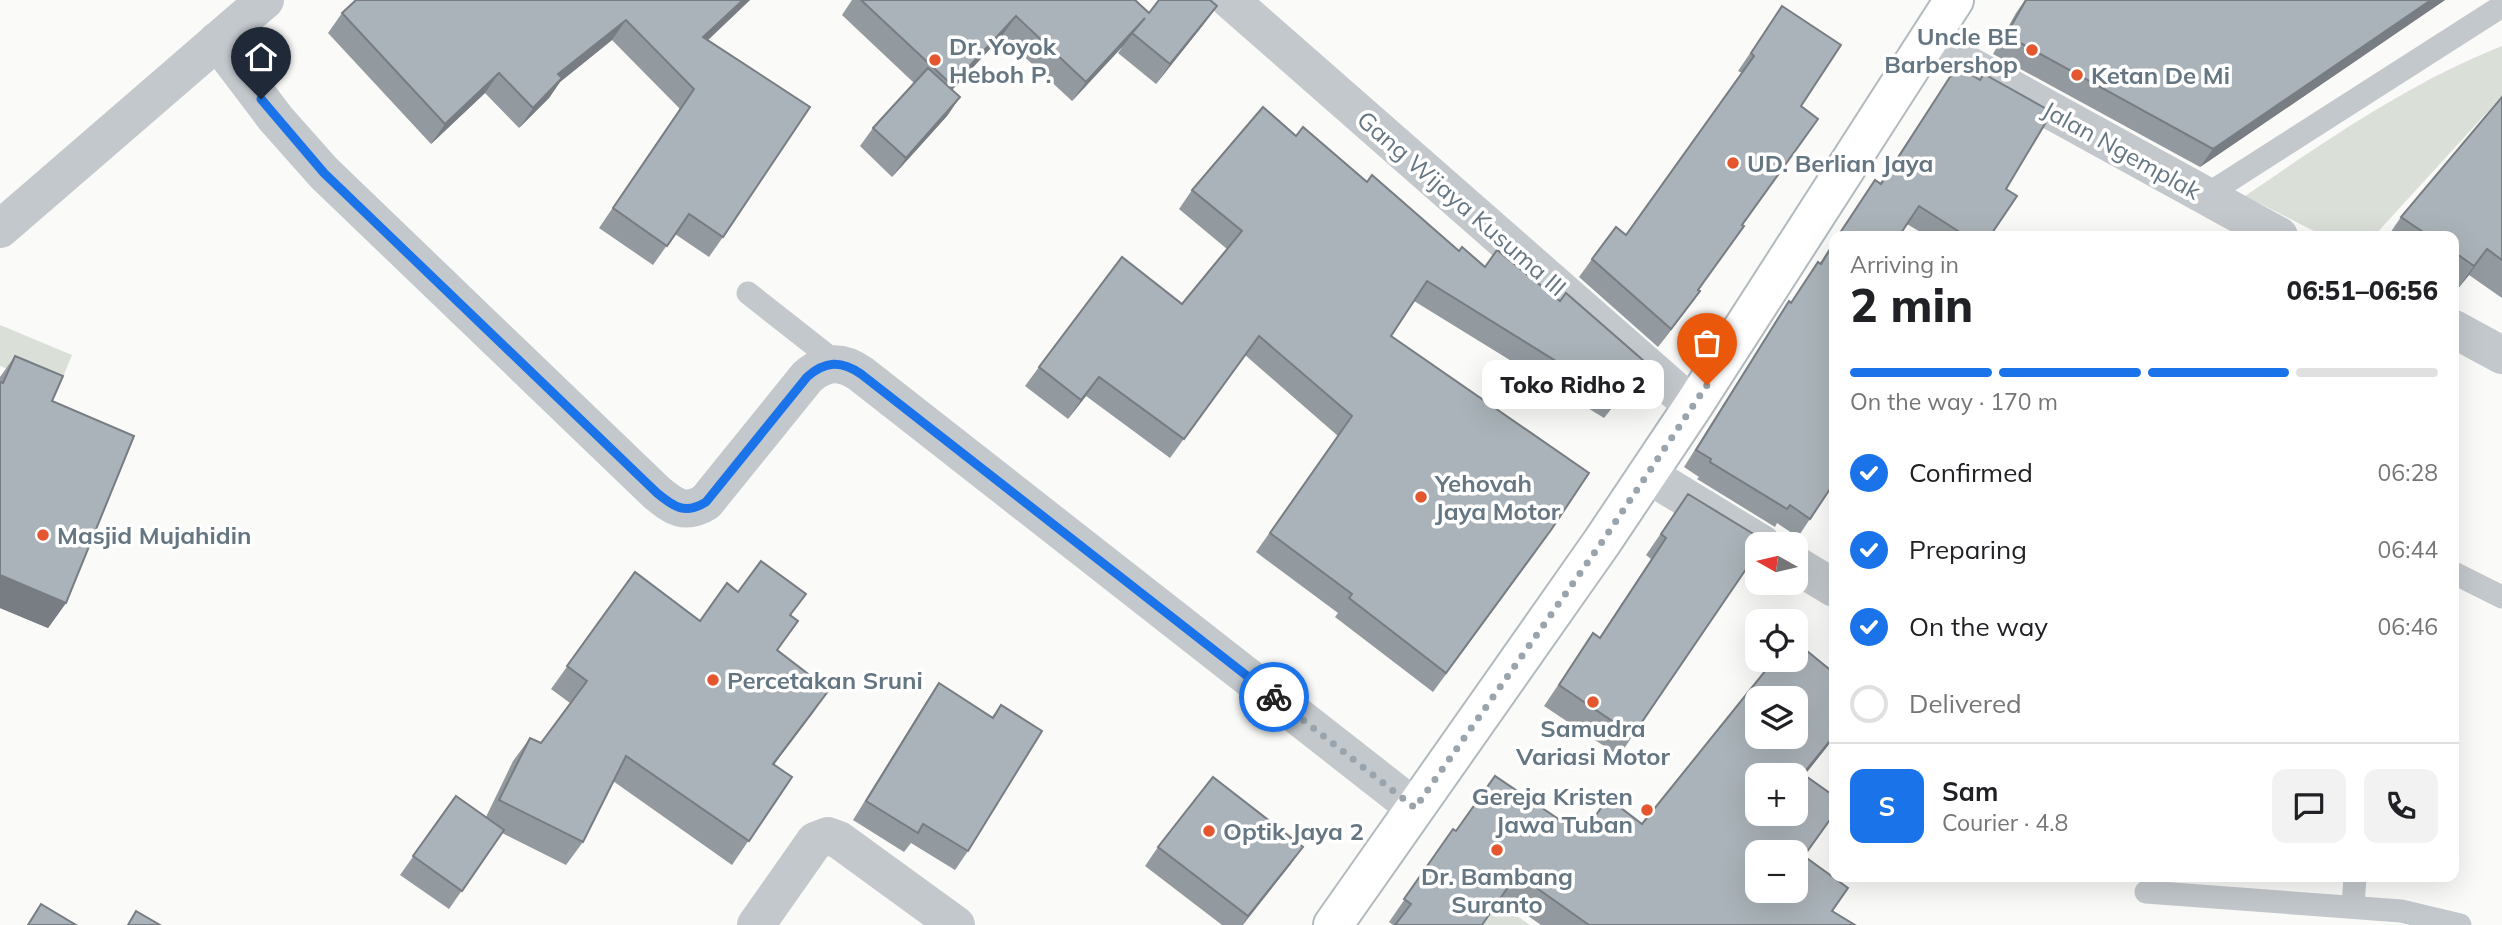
<!DOCTYPE html>
<html lang="en">
<head>
<meta charset="utf-8">
<style>
	:root { --surface:#fff; --page:#f2f2f2; --text:#202124; --muted:#757577; --line:#e0e0e0; --accent:#1a73e8 }
	body { margin:0; font-family:Mulish,sans-serif; background:var(--page); color:var(--text); height:100vh; display:flex; flex-direction:column; font-size:26px; white-space:nowrap }
	* { box-sizing:border-box; margin:0 }
	p { font-size:23px; color:var(--muted) }
	.icon { flex:none; width:38px; height:38px; fill:none; stroke:currentColor; stroke-width:2; stroke-linecap:round; stroke-linejoin:round }
	.map { position:relative; flex:1; overflow:hidden }
	.sheet { position:absolute; left:1829px; top:231px; width:630px; height:651px; display:flex; flex-direction:column; background:var(--surface); border-radius:14px; box-shadow:0 7px 28px #0002 }
	.sheet>* { flex:none }
	.needle { width:46px; rotate:278deg }
	.tools { position:absolute; left:1745px; top:532px; display:grid; gap:14px }
	.tools a { display:grid; place-items:center; width:63px; height:63px; border-radius:14px; background:var(--surface); box-shadow:0 7px 28px #0002; font-size:35px }
	.pin { position:absolute; display:grid; place-items:center; width:60px; height:60px; color:#fff; margin:-72px -30px; border-radius:50% 50% 50% 0; rotate:-45deg; box-shadow:0 0 7px #0007 }
	.pin .icon { rotate:45deg }
	.courier { position:absolute; display:grid; place-items:center; width:70px; height:70px; margin:-35px; border:5px solid #1a73e8; border-radius:50%; background:#fff; color:#222; box-shadow:0 2px 9px #0007 }
	.bubble { position:absolute; height:49px; border-radius:14px; background:var(--surface); box-shadow:0 7px 28px #0002; font-size:23px; font-weight:800; line-height:49px; text-align:center }
	.headline em { font-style:normal; font-weight:800 }
	.headline div { display:flex; flex-direction:column-reverse }
	.headline { display:flex; align-items:center; justify-content:space-between; height:119px; padding:0 21px }
	h1 { font-size:46px; font-weight:800; line-height:52px }
	.bar { display:grid; grid-template-columns:repeat(4,1fr); gap:10px 7px; align-content:center; height:84px; padding:0 21px }
	.bar i { height:9px; border-radius:5px; background:var(--line) }
	.bar .on { background:var(--accent) }
	.bar p { grid-column:span 4 }
	.line { display:flex; align-items:center; gap:18px; padding:0 21px; border-top:2px solid var(--line) }
	.line div { flex:1 }
	.round { display:grid; place-items:center; flex:none; width:74px; height:74px; border-radius:14px; background:var(--page) }
	ol { padding:0 21px; list-style:none }
	li { display:flex; align-items:center; gap:21px; height:77px }
	li p { margin-inline-start:auto }
	li .icon { padding:7px; border-radius:50%; background:var(--accent); color:#fff; stroke-width:4 }
	li:last-child { color:var(--muted) }
	li i { width:38px; height:38px; border:4px solid var(--line); border-radius:50% }
	.map>svg:first-child { display:block }
</style>
</head>
<body>
<div class="map">
<svg width="2502" height="925" viewBox="0 0 2502 925">
	<rect width="100%" height="100%" fill="#fafaf8"/>
	<!-- green -->
	<g fill="#dadfd7">
		<path d="M2502 46V96L2374 236H2324L2245 196C2327 140 2409 83 2502 46Z"/>
		<polygon points="0,325 72,355 58,389 0,366"/>
		<polygon points="1498,902 1530,925 1481,925"/>
	</g>
	<g fill="none" stroke-linecap="round" stroke-linejoin="round">
		<!-- secondary casing -->
		<g stroke="#b3babf" stroke-width="42">
			<polyline id="secondary" points="1333,925 1602,542 1693,406 1954,0"/>
		</g>
		<!-- lane -->
		<g stroke="#c3c8cc" stroke-width="23">
			<polyline points="2205,196 2502,6"/>
			<polyline points="748,293 837,363"/>
			<polyline points="2454,573 2502,597"/>
			<polyline points="2146,892 2401,911 2460,925"/>
			<polyline points="2353,906 2355,877"/>
		</g>
		<!-- street -->
		<g stroke="#c3c8cc" stroke-width="38">
			<polyline points="1230,0 1693,406"/>
			<path d="M217 41 276 119 324 173 657 493C674 507 685 515 706 502L807 377C825 361 841 360 861 374L1415 808"/>
			<polyline points="1928,43 2279,236"/>
			<polyline points="0,229 265,0"/>
			<polyline points="2454,329 2502,355"/>
			<polyline points="1647,474 1762,544"/>
			<polyline points="1796,565 1834,588"/>
			<polyline points="756,925 815,841 828,836 839,840 956,925"/>
		</g>
		<!-- secondary -->
		<use href="#secondary" stroke="#fff" stroke-width="38"/>
	</g>
	<!-- wall -->
	<g fill="#929a9f">
		<polygon points="356,0 750,0 708,40 723,237 709,257 675,234 653,265 599,228 680,109 612,40 560,82 549,98 519,128 485,93 431,144 328,33 342,13"/>
		<polygon points="852,0 1135,0 1149,13 1217,6 1203,25 1156,84 1118,53 1123,46 1072,101 1002,36 952,90 960,97 947,116 892,177 860,146 873,128 914,83 842,15"/>
		<polygon points="2025,0 2445,0 2200,167 1993,54 2016,13"/>
		<polygon points="1782,6 1801,106 1742,225 1698,290 1687,309 1658,347 1579,277 1592,259 1626,235 1742,73 1738,71"/>
		<polygon points="1957,66 1980,80 1984,74 2006,189 1990,236 1927,236 1907,224 1899,236 1837,236 1875,180 1880,183"/>
		<polygon points="2502,97 2502,298 2469,275 2456,291 2454,289 2454,236 2388,236 2401,217"/>
		<polygon points="1296,136 1367,182 1459,251 1485,267 1632,381 1604,418 1414,301 1391,336 1538,549 1433,692 1335,617 1338,613 1256,552 1338,436 1245,355 1170,458 1086,396 1068,419 1025,386 1039,367 1182,304 1227,249 1179,209 1192,190"/>
		<polygon points="1834,241 1834,483 1798,537 1777,523 1775,527 1697,479 1699,477 1684,467 1777,319 1789,301 1791,302 1818,262 1820,263"/>
		<polygon points="15,356 52,401 66,603 48,628 0,608 0,377"/>
		<polygon points="1688,494 1757,553 1619,756 1544,706 1593,633 1599,638 1651,559 1646,555"/>
		<polygon points="635,572 700,621 738,592 806,594 791,615 778,651 829,690 774,764 792,777 732,865 613,781 583,842 566,865 502,833 449,909 400,875 456,796 486,817 513,761 530,738 541,743 570,703 551,689"/>
		<polygon points="1834,673 1834,738 1804,775 1804,856 1832,911 1855,925 1541,925 1501,897 1482,925 1393,925 1389,922 1453,829 1456,831 1582,835 1642,824"/>
		<polygon points="939,683 992,717 1001,705 968,851 955,870 911,843 904,852 853,820 926,702"/>
		<polygon points="1158,847 1303,847 1290,865 1243,925 1222,925 1145,866"/>
	</g>
	<!-- shaded-wall -->
	<g fill="#777d82">
		<polygon points="743,0 750,0 690,57 703,37"/>
		<polygon points="2431,0 2445,0 2200,167 2213,149"/>
		<polygon points="1217,6 1203,25 1156,84 1170,64"/>
		<polygon points="1016,16 1002,36 938,105 952,85"/>
		<polygon points="1145,18 1123,46 1072,101 1086,82"/>
		<polygon points="626,20 612,40 560,82 549,98 519,128 558,74"/>
		<polygon points="499,73 485,93 431,144 445,124"/>
		<polygon points="960,97 947,116 892,177 906,158"/>
		<polygon points="2487,249 2469,275 2456,291 2474,266"/>
		<polygon points="1700,291 1687,309 1658,347 1671,329"/>
		<polygon points="1645,362 1632,381 1604,418 1617,399"/>
		<polygon points="1099,377 1086,396 1068,419 1081,400"/>
		<polygon points="0,575 66,603 48,628 0,608"/>
		<polygon points="829,690 813,713 757,787 773,764"/>
		<polygon points="1834,736 1834,738 1796,786 1803,774"/>
		<polygon points="1303,847 1290,865 1242,925 1248,916"/>
	</g>
	<!-- building -->
	<g fill="#aab3b9" stroke="#777d82" stroke-width="2" fill-rule="evenodd">
		<polygon points="356,0 743,0 703,37 810,107 723,237 689,214 667,246 613,208 694,89 626,20 558,74 562,78 533,108 499,73 445,124 342,13"/>
		<polygon points="861,0 1135,0 1149,13 1159,0 1210,0 1217,6 1170,64 1132,33 1145,18 1086,82 1016,16 952,85"/>
		<polygon points="2026,0 2431,0 2213,149 2006,35"/>
		<polygon points="1782,6 1841,45 1801,106 1818,119 1742,225 1744,226 1698,290 1700,291 1671,329 1592,259 1616,227 1626,235 1754,56 1751,53"/>
		<polygon points="1957,66 1980,80 1984,74 2052,112 2006,189 2017,196 1990,236 1966,236 1919,206 1899,236 1838,236 1875,180 1881,184"/>
		<polygon points="928,68 960,97 906,158 873,128"/>
		<polygon points="2502,97 2502,260 2487,249 2474,266 2454,252 2454,236 2429,236 2401,217"/>
		<polygon points="1263,107 1296,136 1303,127 1367,182 1372,175 1459,251 1462,247 1485,267 1497,250 1560,301 1566,293 1645,362 1617,399 1427,281 1391,336 1589,473 1551,530 1446,673 1349,598 1352,594 1270,533 1352,416 1259,336 1184,439 1099,377 1081,400 1039,367 1122,257 1182,304 1242,231 1192,190"/>
		<polygon points="1834,243 1834,483 1810,519 1790,505 1787,509 1710,462 1711,459 1696,450 1789,301 1791,303 1818,262 1821,264"/>
		<polygon points="15,356 63,376 52,401 134,436 66,603 0,575 0,382 3,383"/>
		<polygon points="1688,494 1765,541 1763,544 1757,544 1757,553 1633,735 1559,685 1593,633 1600,638 1666,538 1661,534"/>
		<polygon points="761,561 806,594 790,615 798,621 777,650 829,690 773,764 792,777 749,841 626,756 583,842 499,800 530,738 541,743 587,681 567,666 635,572 700,621 727,583 738,592"/>
		<path d="M1796 642 1834 673V736L1803 774 1834 796V814L1804 856 1848 888 1832 911 1855 925H1589L1517 874 1482 925H1395L1411 904 1404 899 1453 829 1456 831 1495 776 1582 835 1608 798 1642 824 1774 660H1796ZM1757 698H1796V737H1757ZM1757 775H1796V814H1757ZM1757 852H1796V891H1757Z"/>
		<polygon points="939,683 993,718 1001,705 1042,731 968,851 923,824 918,833 866,801"/>
		<polygon points="1213,777 1303,847 1248,916 1158,847"/>
		<polygon points="456,796 504,830 462,891 413,856"/>
		<polygon points="41,904 76,925 28,925"/>
		<polygon points="136,911 160,925 128,925"/>
	</g>
	<g fill="none" stroke-linecap="round" stroke-linejoin="round">
		<!-- done -->
		<polyline stroke="#99a4ac" stroke-width="7" stroke-dasharray="0 12.6" points="1274,697 1415,808 1602,542 1707,385"/>
		<!-- route -->
		<path stroke="#1a73e8" stroke-width="9" d="M261 99 324 173 657 493C674 507 685 515 706 502L807 377C825 361 841 360 861 374L1274 697"/>
	</g>
	<!-- markers -->
	<g fill="#e4572e" stroke="#fff" stroke-width="2.5">
		<circle cx="2032" cy="50" r="7"/>
		<circle cx="935" cy="60" r="7"/>
		<circle cx="2077" cy="75" r="7"/>
		<circle cx="1733" cy="163" r="7"/>
		<circle cx="1421" cy="497" r="7"/>
		<circle cx="43" cy="535" r="7"/>
		<circle cx="713" cy="680" r="7"/>
		<circle cx="1593" cy="702" r="7"/>
		<circle cx="1647" cy="810" r="7"/>
		<circle cx="1209" cy="831" r="7"/>
		<circle cx="1497" cy="850" r="7"/>
	</g>
	<g text-anchor="middle" dominant-baseline="central" stroke-width="7" stroke-linejoin="round" paint-order="stroke">
		<!-- poi labels -->
		<g font-size="24" font-weight="bold" fill="#657683" stroke="#fff" text-anchor="start">
			<text x="2018" y="36" text-anchor="end">Uncle BE<tspan x="2018" dy="28">Barbershop</tspan></text>
			<text x="949" y="46">Dr. Yoyok<tspan x="949" dy="28">Heboh P.</tspan></text>
			<text x="2091" y="75">Ketan De Mi</text>
			<text x="1747" y="163">UD. Berlian Jaya</text>
			<text x="1435" y="483">Yehovah<tspan x="1435" dy="28">Jaya Motor</tspan></text>
			<text x="57" y="535">Masjid Mujahidin</text>
			<text x="727" y="680">Percetakan Sruni</text>
			<text x="1593" y="728" text-anchor="middle">Samudra<tspan x="1593" dy="28">Variasi Motor</tspan></text>
			<text x="1633" y="796" text-anchor="end">Gereja Kristen<tspan x="1633" dy="28">Jawa Tuban</tspan></text>
			<text x="1223" y="831">Optik Jaya 2</text>
			<text x="1497" y="876" text-anchor="middle">Dr. Bambang<tspan x="1497" dy="28">Suranto</tspan></text>
		</g>
		<!-- street labels -->
		<g font-size="24" fill="#657683" stroke="#fff">
			<text transform="translate(2122 150) rotate(29)">Jalan Ngemplak</text>
			<text transform="translate(1462 203) rotate(41)">Gang Wijaya Kusuma III</text>
		</g>
	</g>
</svg>
<div class="tools">
<a><svg class="needle" viewBox="-14 -14 28 28"><path d="M0-13l5 13h-10z" fill="#e53935"/><path d="M0 13l5-13h-10z" fill="#757577"/></svg></a>
<a><svg class="icon" aria-label="locate" viewBox="0 0 24 24"><circle cx="12" cy="12" r="6"/><path d="M12 2v4M12 18v4M2 12h4M18 12h4"/></svg></a>
<a><svg class="icon" aria-label="layers" viewBox="0 0 24 24"><path d="M12 4l9 5-9 5-9-5zM3 14l9 5 9-5"/></svg></a>
<a>+</a>
<a>−</a>
</div>
<div class="pin" style="left:1707px;top:385px;background:#ea580c"><svg class="icon" aria-label="bag" viewBox="0 0 24 24"><path d="M5 8h14l-1 12H6zM9 8a3 3 0 0 1 6 0"/></svg></div>
<div class="pin" style="left:261px;top:99px;background:#1f2937"><svg class="icon" aria-label="home" viewBox="0 0 24 24"><path d="M3 11l9-7 9 7M6 9v11h12V9"/></svg></div>
<div class="courier" style="left:1274px;top:697px"><svg class="icon" aria-label="bike" viewBox="0 0 24 24"><circle cx="6" cy="16" r="4"/><circle cx="18" cy="16" r="4"/><path d="M6 16l4-8h5l3 8M10 8l3 8H6M13 5h3"/></svg></div>
<div class="bubble" style="left:1482px;top:360px;width:182px">Toko Ridho 2</div>
<section class="sheet">
<div class="headline"><div><h1>2 min</h1><p>Arriving in</p></div><em>06:51–06:56</em></div>
<div class="bar"><i class="on"></i><i class="on"></i><i class="on"></i><i></i><p>On the way · 170 m</p></div>
<ol>
<li><svg class="icon" aria-label="check" viewBox="0 0 24 24"><path d="M5 12l5 5 9-10"/></svg>Confirmed<p>06:28</p></li>
<li><svg class="icon" aria-label="check" viewBox="0 0 24 24"><path d="M5 12l5 5 9-10"/></svg>Preparing<p>06:44</p></li>
<li><svg class="icon" aria-label="check" viewBox="0 0 24 24"><path d="M5 12l5 5 9-10"/></svg>On the way<p>06:46</p></li>
<li><i></i>Delivered</li>
</ol>
<div class="line" style="height:126px"><b class="round" style="background:var(--accent);color:#fff">S</b><div><b>Sam</b><p>Courier · 4.8</p></div><a class="round"><svg class="icon" aria-label="chat" viewBox="0 0 24 24"><path d="M4 5h16v11H9l-5 4z"/></svg></a><a class="round"><svg class="icon" aria-label="phone" viewBox="0 0 24 24"><path d="M5 4h4l2 5-3 2q2 4 5 5l2-3 5 2v4C11 20 4 13 5 4z"/></svg></a></div>
</section>
</div>
</body>
</html>
